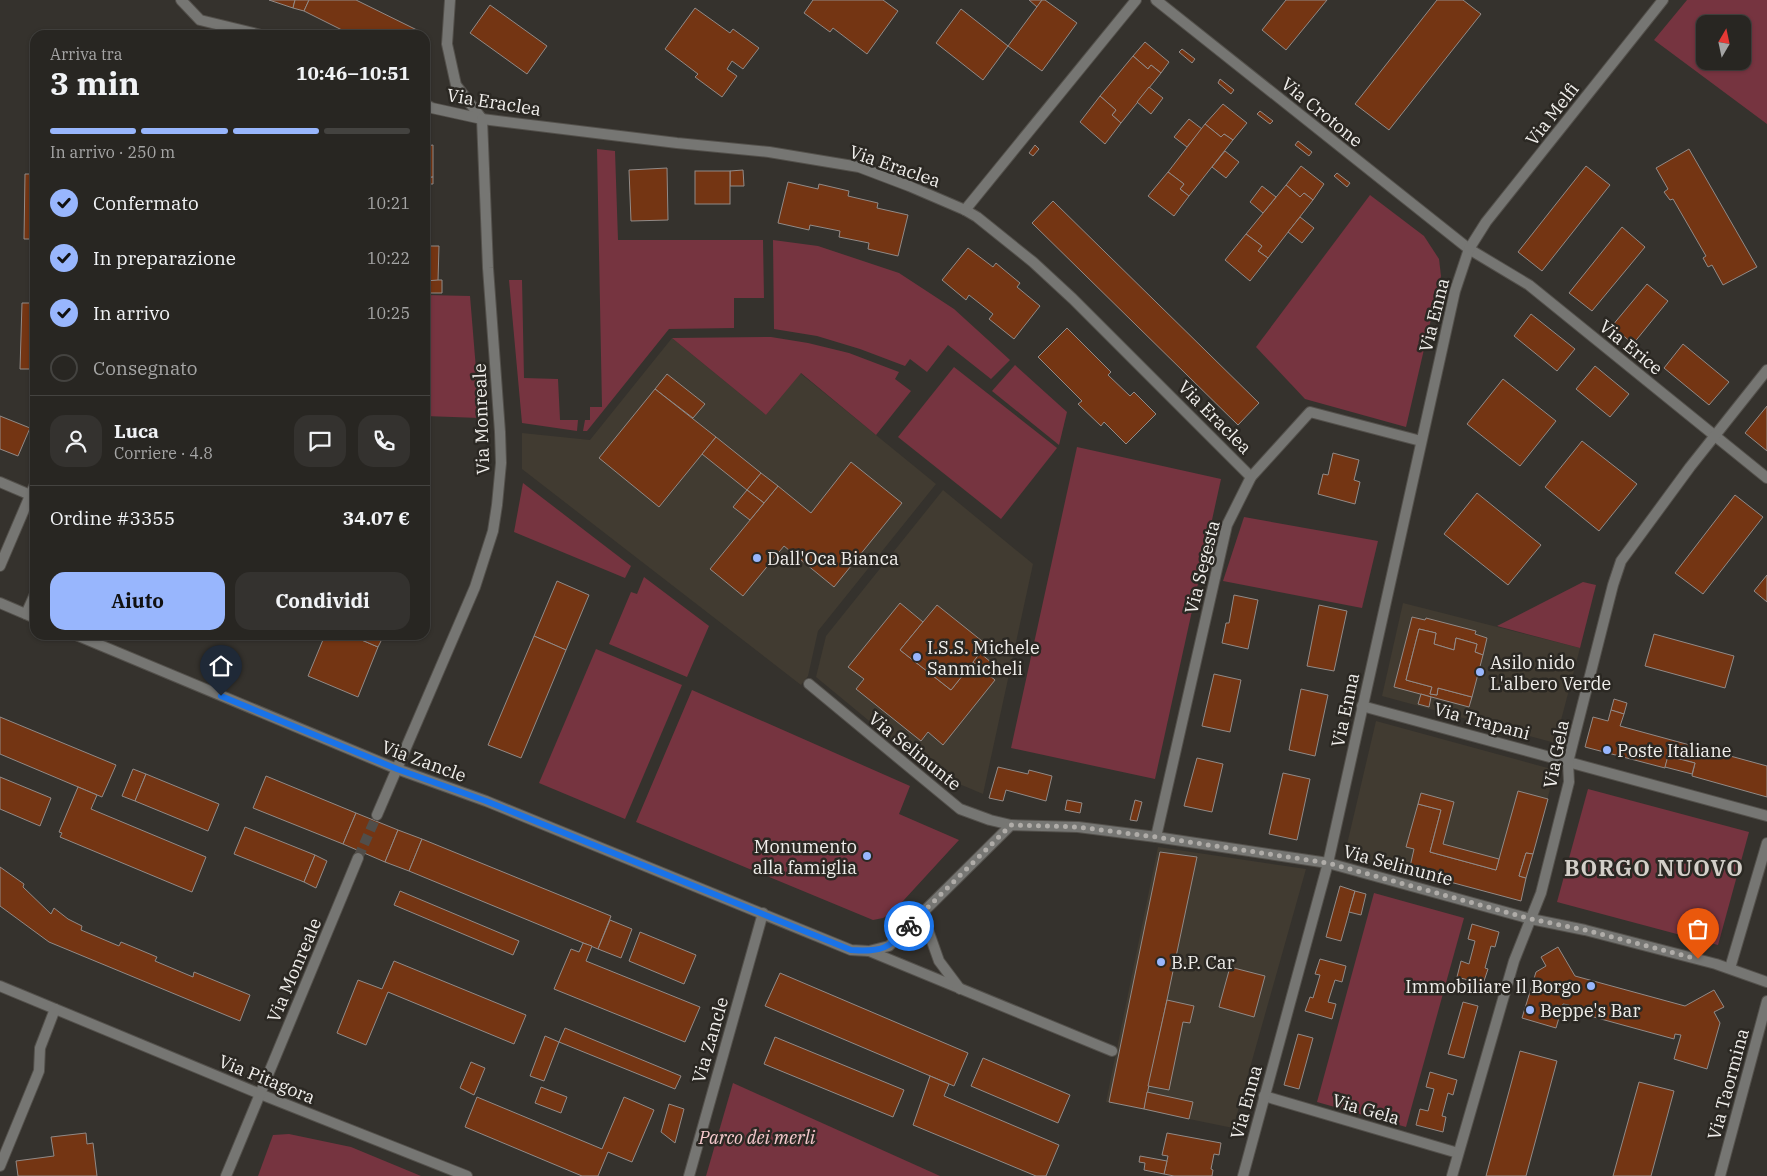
<!DOCTYPE html>
<html lang="it">
<head>
<meta charset="utf-8">
<style>
	:root { --surface:#282622; --page:#34322f; --text:#f1f3f6; --muted:#a5a5a5; --line:#444340; --accent:#98b6fd }
	body { margin:0; font-family:"IBM Plex Serif",serif; background:var(--page); color:var(--text); height:100vh; display:flex; flex-direction:column; font-size:19px; white-space:nowrap }
	* { box-sizing:border-box; margin:0 }
	p { font-size:16px; color:var(--muted) }
	.icon { flex:none; width:28px; height:28px; fill:none; stroke:currentColor; stroke-width:2; stroke-linecap:round; stroke-linejoin:round }
	.map { position:relative; flex:1; overflow:hidden }
	.sheet { position:absolute; left:30px; top:30px; width:400px; height:610px; display:flex; flex-direction:column; background:var(--surface); border-radius:15px; box-shadow:0 1px 4px #0004,0 0 0 1px var(--line) }
	.sheet>* { flex:none }
	.needle { width:32px; rotate:9deg }
	.buttons { position:absolute; left:1696px; top:15px; display:grid; gap:10px }
	.buttons a { display:grid; place-items:center; width:55px; height:55px; border-radius:10px; background:var(--surface); box-shadow:0 1px 4px #0004,0 0 0 1px var(--line); font-size:25px }
	.pin { position:absolute; display:grid; place-items:center; width:42px; height:42px; color:#fff; margin:-51px -21px; border-radius:50% 50% 50% 0; rotate:-45deg; box-shadow:0 0 5px #0007 }
	.pin .icon { rotate:45deg }
	.courier { position:absolute; display:grid; place-items:center; width:50px; height:50px; margin:-25px; border:4px solid #1a73e8; border-radius:50%; background:#fff; color:#222; box-shadow:0 1px 6px #0007 }
	.headline em { font-style:normal; font-weight:700 }
	.headline div { display:flex; flex-direction:column-reverse }
	.headline { display:flex; align-items:center; justify-content:space-between; height:85px; padding:0 20px }
	h1 { font-size:32px; font-weight:700; line-height:38px }
	.bar { display:grid; grid-template-columns:repeat(4,1fr); gap:8px 5px; align-content:center; height:60px; padding:0 20px }
	.bar i { height:6px; border-radius:4px; background:var(--line) }
	.bar .active { background:var(--accent) }
	.bar p { grid-column:span 4 }
	.line { display:flex; align-items:center; gap:12px; padding:0 20px; border-top:1px solid var(--line) }
	.line div { flex:1 }
	.round { display:grid; place-items:center; flex:none; width:52px; height:52px; border-radius:15px; background:var(--page) }
	ol { padding:0 20px; list-style:none }
	li { display:flex; align-items:center; gap:15px; height:55px }
	li p { margin-inline-start:auto }
	li .icon { padding:5px; border-radius:50%; background:var(--accent); color:#111; stroke-width:4 }
	li:last-child { color:var(--muted) }
	li i { width:28px; height:28px; border:2px solid var(--line); border-radius:50% }
	.cta { display:flex; gap:10px; margin-top:auto; padding:10px 20px }
	.cta a { flex:1; height:58px; border-radius:15px; background:var(--accent); color:#111; font-size:20px; font-weight:700; line-height:58px; text-align:center }
	.cta a+a { background:var(--page); color:var(--text) }
	.map>svg:first-child { display:block }
</style>
</head>
<body>
<div class="map">
<svg width="1767" height="1176" viewBox="0 0 1767 1176">
	<rect width="100%" height="100%" fill="#35322d"/>
	<!-- built -->
	<g fill="#413b31">
		<polygon points="672,338 766,415 800,373 936,484 818,631 808,676 801,685 522,469 522,433 590,440"/>
		<polygon points="943,490 1033,564 983,794 931,772 816,677 826,636"/>
		<polygon points="1403,603 1580,648 1555,743 1382,696"/>
		<polygon points="1376,721 1555,770 1521,901 1345,853"/>
		<polygon points="1158,847 1306,869 1233,1128 1106,1102"/>
	</g>
	<!-- green -->
	<g fill="#763440" fill-rule="evenodd">
		<path d="M1687 0H1767V124L1654 40ZM1705 24H1742V61H1705Z"/>
		<polygon points="597,149 615,151 618,240 763,240 764,298 734,298 734,328 669,329 587,431 583,431 585,420 590,420 590,407 602,407"/>
		<polygon points="1370,195 1424,236 1439,259 1441,276 1406,427 1305,399 1256,347"/>
		<polygon points="773,240 818,246 899,273 954,309 1010,360 991,379 948,345 927,372 910,359 905,366 860,349 817,336 774,329"/>
		<polygon points="509,280 522,280 524,378 558,379 560,420 578,420 577,431 522,423"/>
		<polygon points="425,295 470,296 480,418 425,416"/>
		<polygon points="771,337 808,343 849,353 899,372 895,379 911,391 876,435 801,373 766,415 672,338"/>
		<polygon points="1015,365 1067,412 1059,445 992,391"/>
		<polygon points="954,367 1057,448 1001,519 898,437"/>
		<polygon points="1077,447 1221,479 1155,779 1011,748"/>
		<polygon points="523,483 631,566 625,578 514,532"/>
		<polygon points="1244,517 1378,541 1362,608 1223,581"/>
		<polygon points="644,577 709,626 687,677 609,644 631,592 637,594"/>
		<polygon points="1583,582 1596,585 1580,648 1497,626"/>
		<polygon points="596,649 682,685 625,819 539,783"/>
		<polygon points="692,690 910,786 899,814 959,840 892,913 883,918 873,920 636,822"/>
		<polygon points="1588,789 1749,832 1718,945 1557,902"/>
		<polygon points="1374,893 1464,918 1406,1127 1317,1102"/>
		<polygon points="733,1083 940,1176 706,1176"/>
		<polygon points="289,1134 351,1147 421,1176 258,1176 273,1135"/>
	</g>
	<!-- building -->
	<g fill="#743513" stroke="#918a87">
		<polygon points="269,0 295,0 293,8"/>
		<polygon points="295,0 309,0 304,11 293,8"/>
		<polygon points="309,0 356,0 419,31 418,35 352,35 304,11"/>
		<polygon points="813,0 883,0 898,11 867,54 833,28 830,32 804,13"/>
		<polygon points="1029,0 1042,0 1037,7"/>
		<polygon points="1042,0 1045,0 1077,23 1042,71 1008,46"/>
		<polygon points="1286,0 1327,0 1286,50 1262,30"/>
		<polygon points="1437,0 1463,0 1481,14 1389,130 1355,104"/>
		<polygon points="490,5 547,46 527,74 470,33"/>
		<polygon points="695,8 730,33 733,29 759,48 743,69 732,61 727,69 737,76 722,97 695,77 698,74 665,49"/>
		<polygon points="961,9 1008,46 983,80 936,43"/>
		<polygon points="1145,42 1169,62 1161,73 1151,65 1148,69 1133,56"/>
		<polygon points="1182,49 1195,59 1192,63 1179,52"/>
		<polygon points="1133,56 1148,69 1151,65 1161,73 1121,123 1112,115 1116,110 1100,96"/>
		<polygon points="1220,79 1234,90 1231,94 1218,83"/>
		<polygon points="1149,87 1163,98 1151,114 1137,102"/>
		<polygon points="1100,96 1116,110 1112,115 1121,123 1105,144 1080,122"/>
		<polygon points="1223,104 1247,123 1233,140 1224,134 1221,137 1205,124"/>
		<polygon points="1260,111 1273,121 1270,124 1257,114"/>
		<polygon points="1189,119 1202,129 1187,147 1174,137"/>
		<polygon points="1205,124 1221,137 1224,134 1233,140 1189,196 1180,189 1184,184 1168,172"/>
		<polygon points="1298,141 1312,152 1309,156 1295,145"/>
		<polygon points="433,145 433,177 425,178 425,146"/>
		<polygon points="1035,145 1039,149 1033,156 1029,153"/>
		<polygon points="1689,149 1757,267 1723,285 1712,265 1708,267 1703,258 1706,256 1673,199 1670,200 1664,192 1668,189 1656,168"/>
		<polygon points="1225,151 1239,162 1226,178 1212,167"/>
		<polygon points="1301,166 1324,184 1313,200 1304,193 1300,197 1286,185"/>
		<polygon points="1586,166 1610,185 1542,271 1518,252"/>
		<polygon points="667,168 668,220 631,221 629,170"/>
		<polygon points="743,170 744,186 730,186 730,171"/>
		<rect x="695" y="171" width="35" height="33"/>
		<polygon points="1168,172 1184,184 1180,189 1189,196 1174,216 1148,196"/>
		<polygon points="1337,173 1350,183 1347,187 1334,176"/>
		<polygon points="25,174 35,174 35,239 24,239"/>
		<polygon points="433,177 433,184 425,184 425,178"/>
		<polygon points="788,182 818,189 819,184 849,191 848,196 878,203 877,208 908,215 898,256 868,249 869,243 839,237 840,231 810,225 809,230 778,223"/>
		<polygon points="1286,185 1300,197 1304,193 1313,200 1268,258 1258,251 1262,246 1246,234"/>
		<polygon points="1262,186 1276,197 1263,213 1250,202"/>
		<polygon points="1053,201 1259,403 1238,425 1032,223"/>
		<polygon points="1300,217 1314,228 1302,243 1288,232"/>
		<polygon points="1622,227 1645,247 1592,311 1569,293"/>
		<polygon points="1246,234 1262,246 1258,251 1268,258 1250,281 1225,260"/>
		<polygon points="425,246 439,246 438,281 425,281"/>
		<polygon points="968,248 993,267 996,263 1003,269 1020,283 1017,287 1040,306 1014,339 989,319 993,314 969,295 966,300 942,280"/>
		<polygon points="438,280 442,280 442,293 425,293 425,281"/>
		<polygon points="1647,284 1668,301 1633,344 1612,326"/>
		<polygon points="22,303 35,303 35,369 20,369"/>
		<polygon points="1531,314 1575,349 1557,371 1514,336"/>
		<polygon points="1067,328 1111,372 1108,375 1130,396 1134,392 1156,414 1126,444 1104,422 1101,426 1078,404 1082,401 1038,357"/>
		<polygon points="1683,344 1729,382 1709,405 1664,368"/>
		<polygon points="1595,366 1629,394 1610,417 1576,389"/>
		<polygon points="667,374 705,404 693,418 655,389"/>
		<polygon points="1503,379 1556,421 1520,466 1467,424"/>
		<polygon points="655,389 716,437 659,507 599,458"/>
		<polygon points="1767,406 1767,451 1745,433"/>
		<polygon points="0,416 30,428 18,456 0,449"/>
		<polygon points="716,437 761,473 747,490 702,454"/>
		<polygon points="1582,441 1637,484 1599,531 1545,487"/>
		<polygon points="1333,453 1359,460 1354,480 1360,482 1355,504 1318,494 1323,474 1328,475"/>
		<polygon points="851,462 902,503 834,587 784,546 743,596 710,569 778,486 811,513"/>
		<polygon points="761,473 778,486 764,503 747,490"/>
		<polygon points="747,490 764,503 750,520 733,507"/>
		<polygon points="1477,493 1541,545 1508,585 1444,534"/>
		<polygon points="1735,495 1763,517 1703,594 1675,573"/>
		<polygon points="1767,575 1767,602 1754,591"/>
		<polygon points="557,581 589,595 566,650 534,636"/>
		<polygon points="1234,595 1258,600 1248,649 1222,643 1226,623 1229,623"/>
		<polygon points="900,603 923,622 900,650 951,690 973,662 995,680 943,745 928,732 921,741 856,689 864,679 848,667"/>
		<polygon points="937,605 987,645 951,690 900,650"/>
		<polygon points="1319,605 1347,611 1334,671 1307,666"/>
		<polygon points="1412,617 1425,620 1426,618 1476,631 1475,634 1487,638 1483,655 1475,652 1477,644 1456,638 1454,650 1434,644 1436,633 1419,629 1406,680 1432,687 1430,694 1437,695 1438,688 1472,697 1469,707 1394,687"/>
		<polygon points="1419,629 1436,633 1434,644 1454,650 1456,638 1477,644 1475,652 1483,655 1472,697 1438,688 1437,695 1430,694 1432,687 1406,680"/>
		<polygon points="1654,634 1734,656 1725,688 1645,666"/>
		<polygon points="325,635 350,635 378,647 358,697 308,676"/>
		<polygon points="350,635 384,635 378,647"/>
		<polygon points="534,636 566,650 521,758 488,745"/>
		<polygon points="980,653 998,668 991,677 973,662"/>
		<polygon points="1214,674 1241,680 1230,732 1202,726"/>
		<polygon points="1301,689 1328,695 1315,756 1289,750"/>
		<polygon points="1421,694 1431,697 1429,707 1418,704"/>
		<polygon points="1614,699 1627,703 1624,714 1611,710"/>
		<polygon points="1611,710 1624,714 1620,726 1767,766 1767,797 1692,776 1695,763 1668,756 1665,768 1585,747 1593,717 1608,721"/>
		<polygon points="0,717 116,765 102,797 0,754"/>
		<polygon points="1668,756 1695,763 1692,774 1665,767"/>
		<polygon points="1197,758 1223,764 1212,812 1184,806"/>
		<polygon points="998,767 1028,774 1029,770 1052,776 1046,801 1006,790 1003,801 989,798"/>
		<polygon points="133,769 146,774 135,801 122,796"/>
		<polygon points="1283,773 1310,779 1297,840 1269,834"/>
		<polygon points="146,774 219,804 208,831 135,801"/>
		<polygon points="266,776 356,813 343,844 253,808"/>
		<polygon points="0,777 51,798 40,826 0,809"/>
		<polygon points="78,787 97,795 91,809 206,857 192,892 60,837 62,833 59,832"/>
		<polygon points="1518,791 1548,799 1533,854 1526,853 1519,876 1526,878 1521,901 1409,871 1414,849 1406,847 1418,804 1441,810 1430,852 1496,870"/>
		<polygon points="1421,793 1454,802 1443,844 1499,859 1496,870 1430,852 1441,810 1418,804"/>
		<polygon points="1067,800 1082,803 1080,813 1065,810"/>
		<polygon points="1135,800 1142,802 1137,821 1130,820"/>
		<polygon points="356,813 398,830 385,862 343,844"/>
		<polygon points="245,827 315,855 304,882 234,854"/>
		<polygon points="398,830 422,839 409,871 385,862"/>
		<polygon points="422,839 611,916 598,949 409,871"/>
		<polygon points="1160,852 1197,857 1144,1109 1109,1102"/>
		<polygon points="1526,853 1533,854 1526,878 1519,876"/>
		<polygon points="315,855 327,861 316,888 304,882"/>
		<polygon points="0,867 24,884 23,887 51,914 54,908 68,919 82,926 81,930 119,946 121,942 157,957 155,961 193,977 194,972 250,995 240,1021 49,942 0,906"/>
		<polygon points="1340,886 1355,891 1341,941 1326,937"/>
		<polygon points="400,891 519,941 513,955 394,905"/>
		<polygon points="1355,891 1366,894 1361,915 1349,912"/>
		<polygon points="610,920 632,929 621,958 598,949"/>
		<polygon points="1472,924 1499,932 1495,947 1491,946 1485,968 1488,969 1483,984 1457,977 1461,961 1469,964 1475,941 1468,939"/>
		<polygon points="640,932 696,955 684,984 629,961"/>
		<polygon points="583,943 592,946 586,961 700,1007 685,1042 554,989 571,949 579,952"/>
		<polygon points="1558,947 1575,976 1685,1006 1714,990 1724,1007 1714,1012 1720,1023 1707,1069 1674,1059 1681,1035 1675,1034 1674,1039 1568,1010 1569,1005 1563,1004 1556,1028 1522,1018 1536,972 1546,966 1541,957"/>
		<polygon points="1320,959 1346,966 1342,982 1335,980 1328,1002 1336,1004 1332,1019 1305,1011 1310,997 1313,998 1320,975 1315,974"/>
		<polygon points="394,961 526,1015 514,1044 388,992 366,1045 337,1033 358,980 382,989"/>
		<polygon points="1230,967 1265,976 1254,1017 1219,1007"/>
		<polygon points="780,973 968,1053 954,1086 765,1006"/>
		<polygon points="1167,1000 1194,1006 1190,1023 1183,1022 1169,1090 1148,1086"/>
		<polygon points="1463,1002 1478,1006 1464,1058 1448,1054"/>
		<polygon points="565,1028 681,1076 675,1089 559,1042"/>
		<polygon points="1298,1034 1313,1038 1299,1089 1284,1085"/>
		<polygon points="545,1036 559,1042 544,1081 530,1076"/>
		<polygon points="775,1037 904,1090 893,1117 764,1064"/>
		<polygon points="1520,1051 1557,1061 1526,1176 1486,1176"/>
		<polygon points="983,1058 1070,1095 1058,1123 971,1086"/>
		<polygon points="471,1062 485,1068 474,1095 460,1088"/>
		<polygon points="1430,1072 1457,1080 1453,1095 1448,1093 1442,1116 1446,1117 1443,1132 1416,1125 1420,1109 1428,1111 1434,1089 1426,1087"/>
		<polygon points="930,1076 949,1084 944,1096 1059,1145 1046,1176 1036,1176 913,1125"/>
		<polygon points="1639,1082 1674,1091 1651,1176 1613,1176"/>
		<polygon points="541,1087 567,1097 561,1113 535,1103"/>
		<polygon points="1147,1092 1193,1102 1189,1119 1144,1109"/>
		<polygon points="477,1097 602,1149 624,1097 654,1110 632,1162 608,1152 598,1176 582,1176 465,1127"/>
		<polygon points="669,1104 684,1109 675,1143 661,1132"/>
		<polygon points="86,1133 87,1144 93,1143 97,1176 18,1176 16,1161 54,1156 51,1137"/>
		<polygon points="1167,1133 1221,1143 1219,1155 1214,1154 1211,1169 1213,1170 1212,1176 1174,1176 1164,1174 1168,1156 1162,1155"/>
		<polygon points="1140,1156 1167,1161 1164,1174 1144,1170 1145,1163 1139,1162"/>
	</g>
	<g fill="none" stroke-linecap="round" stroke-linejoin="round">
		<!-- street-tunnel -->
		<polyline stroke="#514e4a" stroke-width="10" stroke-dasharray="10 5" stroke-linecap="butt" points="358,858 377,815"/>
		<!-- street casing -->
		<g stroke="#53504b" stroke-width="12">
			<g id="street">
				<polyline points="181,0 200,20 261,35"/>
				<polyline points="450,0 447,44 456,85 482,119"/>
				<polyline points="1156,0 1469,249 1529,285 1767,478"/>
				<polyline points="425,104 432,108 482,119 677,143 769,152 859,167 909,186 965,210 977,217 1033,262 1073,299 1251,477"/>
				<polyline points="965,210 1136,0"/>
				<polyline points="0,482 35,497"/>
				<polyline points="0,566 35,484"/>
				<polyline points="0,603 35,618"/>
				<polyline points="26,614 35,594"/>
				<polyline points="76,635 397,769 486,801 851,950 869,951 1112,1051"/>
				<polyline points="809,684 960,809 990,820 1011,825"/>
				<polyline points="1362,706 1767,816"/>
				<polyline points="377,815 475,587 493,531 497,505 501,463 500,432 488,268 482,119"/>
				<polyline points="1156,837 1227,525 1251,477 1310,412 1421,441"/>
				<polyline points="922,913 939,961 960,989"/>
				<polyline points="869,951 889,946 1011,825 1078,827 1156,837 1328,863 1531,919 1585,930 1716,964 1767,982"/>
				<polyline points="1730,968 1767,843"/>
				<polyline points="0,986 260,1094 467,1176"/>
				<polyline points="1264,1096 1458,1153"/>
				<polyline points="0,1166 39,1071 40,1048 55,1009"/>
				<polyline points="226,1176 358,858"/>
				<polyline points="689,1176 763,913"/>
				<polyline points="1243,1176 1328,863 1455,291 1469,249 1486,222 1663,0"/>
				<polyline points="1452,1176 1514,961 1541,893 1569,782 1568,762 1613,585 1621,561 1690,467 1767,370"/>
				<polyline points="1720,1176 1767,1001"/>
			</g>
		</g>
		<!-- street -->
		<use href="#street" stroke="#767673" stroke-width="10"/>
	</g>
	<g fill="none" stroke-linecap="round" stroke-linejoin="round">
		<!-- done -->
		<polyline stroke="#afaca8" stroke-width="5" stroke-dasharray="0 9" points="909,926 1011,825 1078,827 1156,837 1328,863 1531,919 1585,930 1698,959"/>
		<!-- route -->
		<path stroke="#1a73e8" stroke-width="6" d="M221 696 397 769 486 801 851 950C884 952 887 949 909 926"/>
	</g>
	<!-- markers -->
	<g fill="#98b6fd" stroke="#2b2823" stroke-width="2">
		<circle cx="757" cy="558" r="5"/>
		<circle cx="917" cy="657" r="5"/>
		<circle cx="1480" cy="672" r="5"/>
		<circle cx="1607" cy="750" r="5"/>
		<circle cx="867" cy="856" r="5"/>
		<circle cx="1161" cy="962" r="5"/>
		<circle cx="1591" cy="986" r="5"/>
		<circle cx="1530" cy="1010" r="5"/>
	</g>
	<g text-anchor="middle" dominant-baseline="central" stroke-width="5" stroke-linejoin="round" paint-order="stroke">
		<!-- street labels -->
		<g font-size="18" fill="#f0eeeb" stroke="#2b2823">
			<text transform="translate(494 102) rotate(9)">Via Eraclea</text>
			<text transform="translate(1322 112) rotate(39)">Via Crotone</text>
			<text transform="translate(1552 114) rotate(-52)">Via Melfi</text>
			<text transform="translate(895 166) rotate(19)">Via Eraclea</text>
			<text transform="translate(1434 315) rotate(-76)">Via Enna</text>
			<text transform="translate(1631 347) rotate(39)">Via Erice</text>
			<text transform="translate(1215 417) rotate(45)">Via Eraclea</text>
			<text transform="translate(481 419) rotate(-92)">Via Monreale</text>
			<text transform="translate(1202 567) rotate(-76)">Via Segesta</text>
			<text transform="translate(1345 710) rotate(-78)">Via Enna</text>
			<text transform="translate(1482 721) rotate(15)">Via Trapani</text>
			<text transform="translate(915 751) rotate(39)">Via Selinunte</text>
			<text transform="translate(1556 754) rotate(-79)">Via Gela</text>
			<text transform="translate(424 761) rotate(20)">Via Zancle</text>
			<text transform="translate(1398 865) rotate(15)">Via Selinunte</text>
			<text transform="translate(294 970) rotate(-67)">Via Monreale</text>
			<text transform="translate(710 1040) rotate(-74)">Via Zancle</text>
			<text transform="translate(267 1079) rotate(22)">Via Pitagora</text>
			<text transform="translate(1728 1084) rotate(-75)">Via Taormina</text>
			<text transform="translate(1246 1102) rotate(-75)">Via Enna</text>
			<text transform="translate(1366 1109) rotate(16)">Via Gela</text>
		</g>
		<!-- poi labels -->
		<g font-size="18" fill="#f0eeeb" stroke="#2b2823" text-anchor="start">
			<text x="767" y="558">Dall'Oca Bianca</text>
			<text x="927" y="647">I.S.S. Michele<tspan x="927" dy="21">Sanmicheli</tspan></text>
			<text x="1490" y="662">Asilo nido<tspan x="1490" dy="21">L'albero Verde</tspan></text>
			<text x="1617" y="750">Poste Italiane</text>
			<text x="857" y="846" text-anchor="end">Monumento<tspan x="857" dy="21">alla famiglia</tspan></text>
			<text x="1171" y="962">B.P. Car</text>
			<text x="1581" y="986" text-anchor="end">Immobiliare Il Borgo</text>
			<text x="1540" y="1010">Beppe's Bar</text>
		</g>
		<!-- park labels -->
		<g font-size="18" font-style="italic" fill="#f7cace" stroke="#2b2823">
			<text x="757" y="1137">Parco dei merli</text>
		</g>
		<!-- district labels -->
		<g font-size="22" font-weight="bold" letter-spacing="1" fill="#d3cfc9" stroke="#2b2823">
			<text x="1654" y="867">BORGO NUOVO</text>
		</g>
	</g>
</svg>
<div class="buttons">
<a><svg class="needle" viewBox="-14 -14 28 28"><path d="M0-13l5 13h-10z" fill="#e53935"/><path d="M0 13l5-13h-10z" fill="#a5a5a5"/></svg></a>
</div>
<div class="pin" style="left:1698px;top:959px;background:#ea580c"><svg class="icon" aria-label="bag" viewBox="0 0 24 24"><path d="M5 8h14l-1 12H6zM9 8a3 3 0 0 1 6 0"/></svg></div>
<div class="pin" style="left:221px;top:696px;background:#1f2937"><svg class="icon" aria-label="home" viewBox="0 0 24 24"><path d="M3 11l9-7 9 7M6 9v11h12V9"/></svg></div>
<div class="courier" style="left:909px;top:926px"><svg class="icon" aria-label="bike" viewBox="0 0 24 24"><circle cx="6" cy="16" r="4"/><circle cx="18" cy="16" r="4"/><path d="M6 16l4-8h5l3 8M10 8l3 8H6M13 5h3"/></svg></div>
<section class="sheet">
<div class="headline"><div><h1>3 min</h1><p>Arriva tra</p></div><em>10:46–10:51</em></div>
<div class="bar"><i class="active"></i><i class="active"></i><i class="active"></i><i></i><p>In arrivo · 250 m</p></div>
<ol>
<li><svg class="icon" aria-label="check" viewBox="0 0 24 24"><path d="M5 12l5 5 9-10"/></svg>Confermato<p>10:21</p></li>
<li><svg class="icon" aria-label="check" viewBox="0 0 24 24"><path d="M5 12l5 5 9-10"/></svg>In preparazione<p>10:22</p></li>
<li><svg class="icon" aria-label="check" viewBox="0 0 24 24"><path d="M5 12l5 5 9-10"/></svg>In arrivo<p>10:25</p></li>
<li><i></i>Consegnato</li>
</ol>
<div class="line" style="height:90px"><a class="round"><svg class="icon" aria-label="person" viewBox="0 0 24 24"><circle cx="12" cy="8" r="4"/><path d="M4 21q1-7 8-7t8 7"/></svg></a><div><b>Luca</b><p>Corriere · 4.8</p></div><a class="round"><svg class="icon" aria-label="chat" viewBox="0 0 24 24"><path d="M4 5h16v11H9l-5 4z"/></svg></a><a class="round"><svg class="icon" aria-label="phone" viewBox="0 0 24 24"><path d="M5 4h4l2 5-3 2q2 4 5 5l2-3 5 2v4C11 20 4 13 5 4z"/></svg></a></div>
<div class="line" style="height:65px"><div>Ordine #3355</div><b>34.07 €</b></div>
<div class="cta"><a>Aiuto</a><a>Condividi</a></div>
</section>
</div>
</body>
</html>
